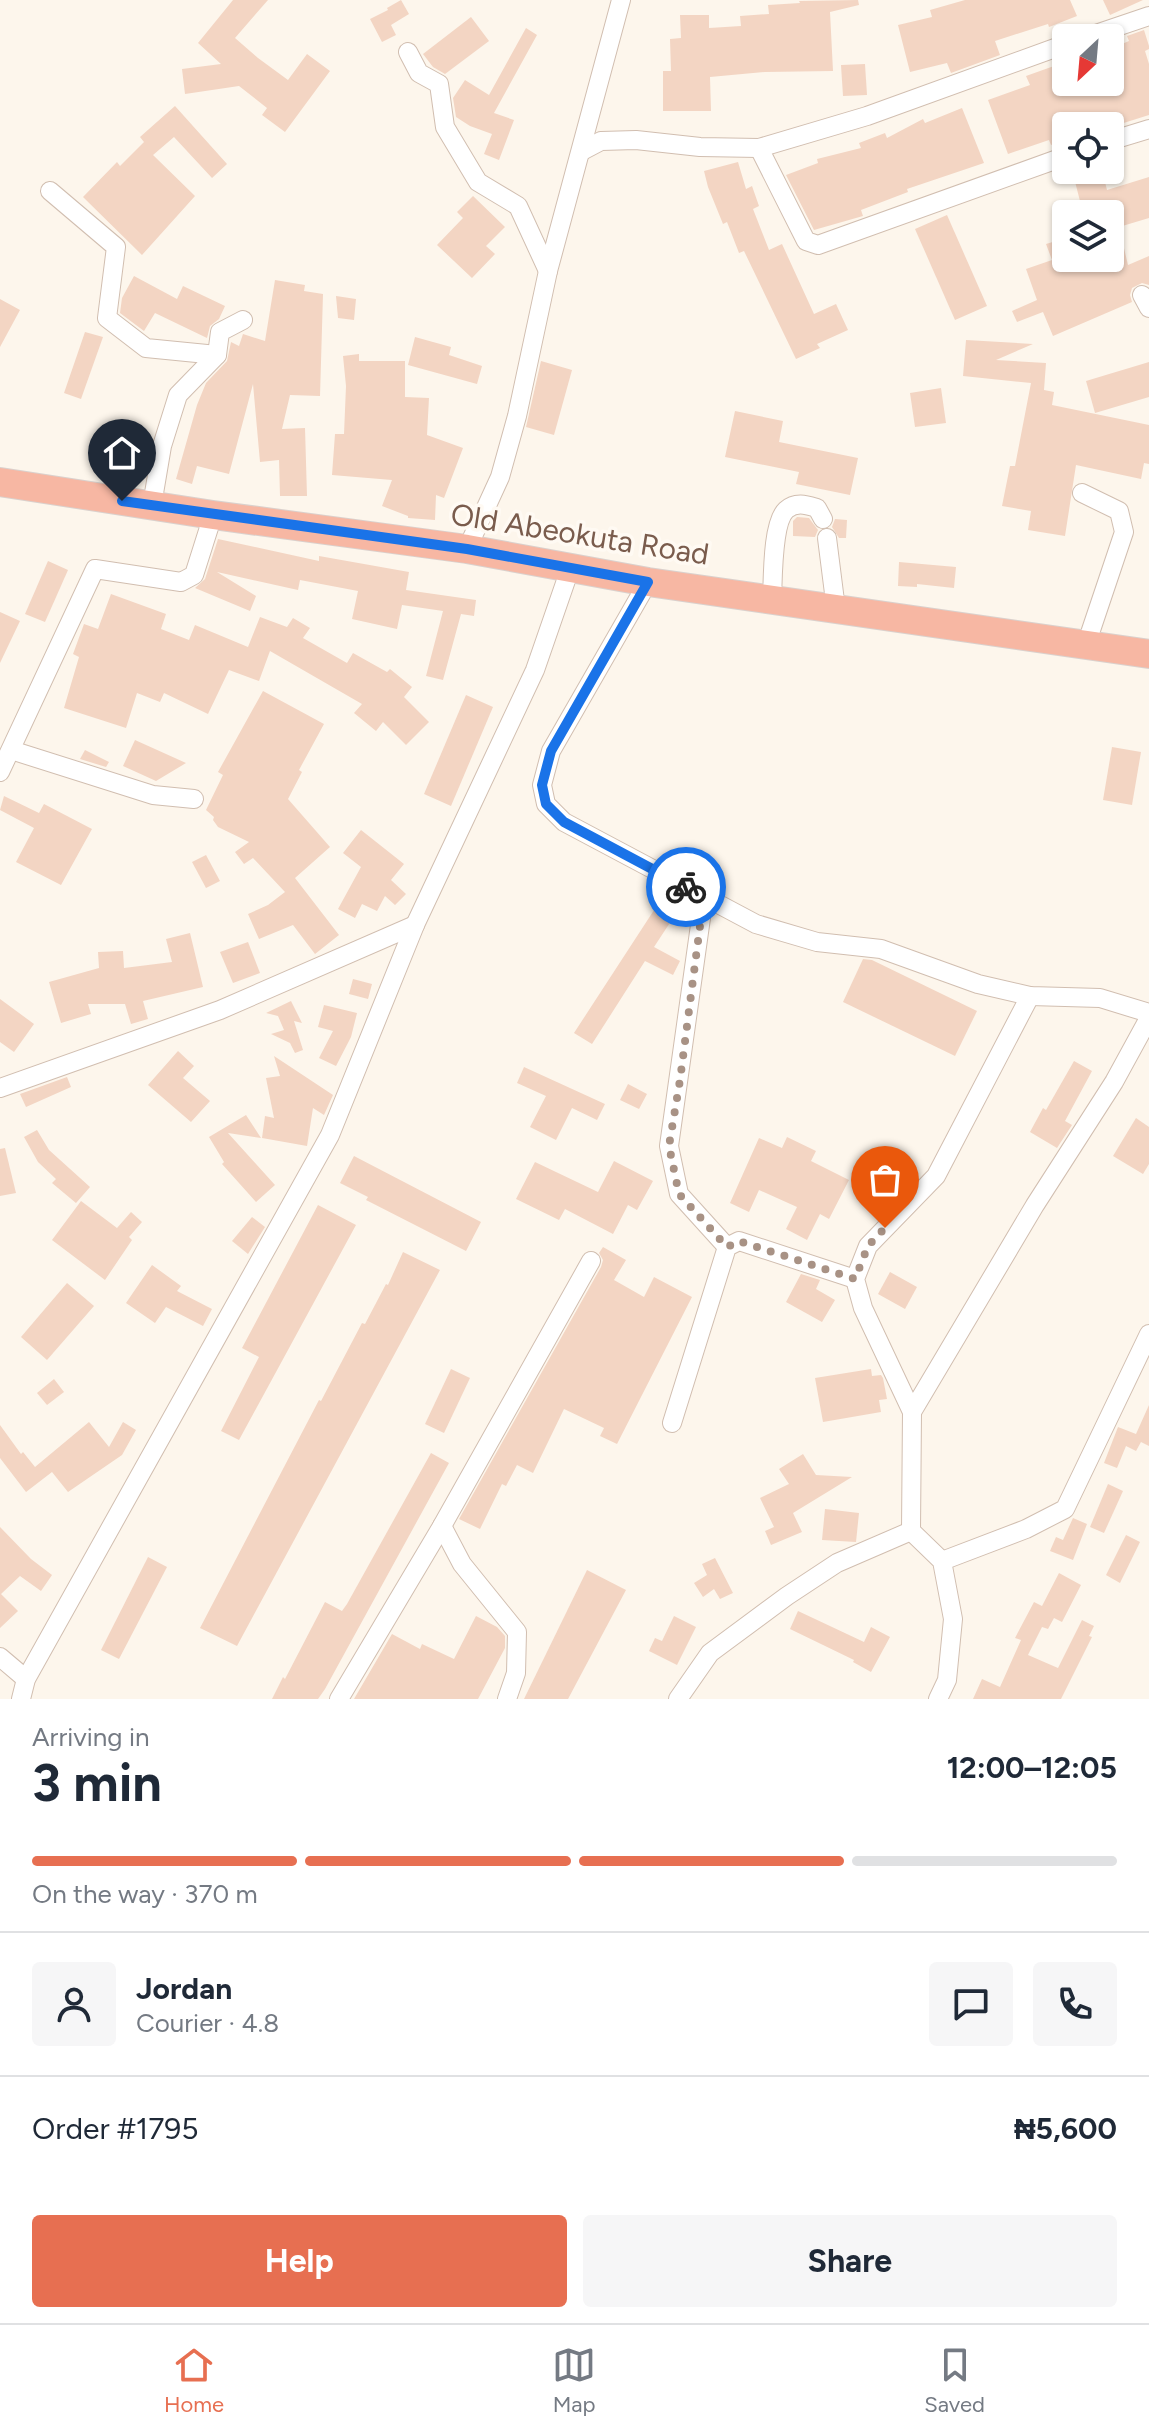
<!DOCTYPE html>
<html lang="en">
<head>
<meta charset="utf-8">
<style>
	:root { --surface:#fff; --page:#f6f6f7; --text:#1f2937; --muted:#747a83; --line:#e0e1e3; --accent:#e76f51 }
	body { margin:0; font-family:Figtree,sans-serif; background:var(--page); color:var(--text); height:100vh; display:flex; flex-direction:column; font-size:30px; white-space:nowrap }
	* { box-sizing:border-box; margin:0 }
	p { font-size:26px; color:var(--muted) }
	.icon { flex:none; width:44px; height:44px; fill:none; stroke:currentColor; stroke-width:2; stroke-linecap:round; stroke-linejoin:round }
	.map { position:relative; height:1699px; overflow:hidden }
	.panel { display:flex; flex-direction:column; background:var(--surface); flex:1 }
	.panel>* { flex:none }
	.needle { width:52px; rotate:206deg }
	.tools { position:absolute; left:1052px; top:24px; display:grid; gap:16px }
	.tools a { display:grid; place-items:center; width:72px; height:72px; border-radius:8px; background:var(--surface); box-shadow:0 2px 6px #0004; font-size:40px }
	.pin { position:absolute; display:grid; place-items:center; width:68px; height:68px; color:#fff; margin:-82px -34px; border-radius:50% 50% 50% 0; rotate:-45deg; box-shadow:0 0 8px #0007 }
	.pin .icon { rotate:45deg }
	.courier { position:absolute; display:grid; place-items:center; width:80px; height:80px; margin:-40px; border:6px solid #1a73e8; border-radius:50%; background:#fff; color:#222; box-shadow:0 2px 10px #0007 }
	.head em { font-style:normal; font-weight:700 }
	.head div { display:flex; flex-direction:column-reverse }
	.head { display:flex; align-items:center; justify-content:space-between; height:136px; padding:0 32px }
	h1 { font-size:52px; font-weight:700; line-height:60px }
	.bar { display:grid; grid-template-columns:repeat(4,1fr); gap:12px 8px; align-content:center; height:96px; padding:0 32px }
	.bar i { height:10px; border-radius:6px; background:var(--line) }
	.bar .current { background:var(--accent) }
	.bar p { grid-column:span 4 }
	.line { display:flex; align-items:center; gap:20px; padding:0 32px; border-top:2px solid var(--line) }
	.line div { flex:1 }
	.round { display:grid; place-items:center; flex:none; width:84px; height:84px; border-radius:8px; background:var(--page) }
	.button { display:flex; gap:16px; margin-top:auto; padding:16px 32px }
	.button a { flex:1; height:92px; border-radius:8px; background:var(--accent); color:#fff; font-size:32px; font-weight:700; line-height:92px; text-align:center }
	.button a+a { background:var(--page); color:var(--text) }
	.dock { display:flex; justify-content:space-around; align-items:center; height:112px; border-top:2px solid var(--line); background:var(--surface); font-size:22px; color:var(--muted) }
	.dock a { display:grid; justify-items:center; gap:4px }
	.dock .current { color:var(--accent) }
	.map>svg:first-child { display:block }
</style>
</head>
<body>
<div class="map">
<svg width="1149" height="1699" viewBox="0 0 1149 1699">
	<rect width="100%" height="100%" fill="#fdf6ec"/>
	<!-- building -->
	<g fill="#f3d5c3">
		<polygon points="233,0 268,0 235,38 258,58 288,80 307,54 330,71 285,132 262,115 267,108 239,86 185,94 182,69 221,64 198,43"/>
		<polygon points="401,0 409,14 391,25 396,35 382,42 370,19 388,10 387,8"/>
		<polygon points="858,0 859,5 830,12 833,71 765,72 710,77 711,111 663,111 663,71 671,71 670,39 681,38 680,15 709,15 709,28 741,26 740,16 769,14 768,5 800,3 799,1"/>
		<polygon points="965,0 1070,0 1077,16 1049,27 1048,24 995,41 1000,55 951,73 947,63 910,72 898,25 932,17 930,10"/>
		<polygon points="1103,0 1143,0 1110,15"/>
		<polygon points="471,17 489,41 445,74 433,67 423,54"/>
		<polygon points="526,28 537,35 494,113 514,120 499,160 484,154 492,134 470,126 456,117 453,98 465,80 489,95"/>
		<polygon points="1144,30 1149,46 1149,49 1145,51 1149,64 1149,115 1114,126 1066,126 1066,139 1051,145 1049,140 1008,154 988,100 1030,85 1026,76 1054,66 1060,82 1110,82 1110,49 1129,41 1127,36"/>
		<polygon points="865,64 867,95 843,96 841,65"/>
		<polygon points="175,106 227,164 212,178 174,137 153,155 195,196 142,255 83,197 117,162 120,166 144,142 140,137"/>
		<polygon points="962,108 984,163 907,189 908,192 861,210 863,216 814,230 786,175 818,163 817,159 861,148 859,143 885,133 887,138 923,119 925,123"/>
		<polygon points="738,162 746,189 752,186 759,206 753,209 769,250 782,244 814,314 836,304 848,330 817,344 820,348 796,359 744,251 739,253 727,222 723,224 708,187 704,171"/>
		<polygon points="1072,170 1102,170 1107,190 1149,177 1149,218 1119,227 1128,265 1149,256 1149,285 1142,283 1132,288 1130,295 1132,302 1053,336 1043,312 1017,322 1012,311 1037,300 1026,269 1052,260 1046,244 1066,238 1066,258 1110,258 1110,214 1078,214 1075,202 1080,201"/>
		<polygon points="473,196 505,227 486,246 495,254 472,278 437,245 463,218 457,212"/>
		<polygon points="947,215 987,306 955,320 915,229"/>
		<polygon points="134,276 177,299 183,286 225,306 219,319 210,326 207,338 155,313 144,331 120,313 122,298"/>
		<polygon points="275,280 305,285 304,291 323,294 320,396 290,395 282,429 305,428 307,496 280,496 279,460 260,462 253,384 229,474 197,466 192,484 176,479 197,405 206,383 227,361 231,342 239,346 243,334 265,341"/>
		<polygon points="336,296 356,299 354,320 338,318"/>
		<polygon points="0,299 20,310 0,347"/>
		<polygon points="85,332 103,337 81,399 64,393"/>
		<polygon points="415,337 451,347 449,355 482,366 477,384 408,365"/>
		<polygon points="966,340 1033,344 996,360 1046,363 1044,390 1054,392 1052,405 1149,425 1149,464 1144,463 1141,479 1076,465 1065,536 1028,530 1031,511 1002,506 1010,466 1015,466 1031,383 963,376"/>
		<polygon points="359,354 359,361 405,361 405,397 429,398 427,435 463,448 444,498 436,495 435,520 408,518 408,516 382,506 392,480 332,475 335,434 344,434 346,386 343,356"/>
		<polygon points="541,361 572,370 554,435 526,427"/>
		<polygon points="1149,362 1149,397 1095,413 1086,381"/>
		<polygon points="941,388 946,423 915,427 910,393"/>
		<polygon points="735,411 783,421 779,442 858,458 850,495 796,484 799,472 725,457"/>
		<polygon points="797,517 809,518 818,530 815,537 793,536 793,521"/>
		<polygon points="835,519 847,520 846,538 839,538 832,527"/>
		<polygon points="218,539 319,561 319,556 409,572 406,590 476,600 474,616 461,614 443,680 426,676 443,611 402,605 397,629 352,619 358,591 300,580 298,590 217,572 256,596 250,611 195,588 205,579"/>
		<polygon points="48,561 68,570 45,622 25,614"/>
		<polygon points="899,562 956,567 954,588 917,584 917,587 898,586"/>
		<polygon points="111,594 166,614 161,629 189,640 195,625 248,647 260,617 287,627 293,618 310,628 303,638 347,663 353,653 387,672 390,669 412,687 404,697 429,722 406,745 383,722 376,731 354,713 362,704 270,651 259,681 229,670 208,714 164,693 160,702 137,693 126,728 64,708 79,657 73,654 84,624 98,629"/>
		<polygon points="0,612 20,621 0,663"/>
		<polygon points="263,691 324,724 299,770 302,772 288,799 330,847 295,878 339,935 315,954 293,925 259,939 248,914 268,905 285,892 253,858 244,864 235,852 249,842 218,827 213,820 214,817 206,810 223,775 218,772"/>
		<polygon points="466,695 493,707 451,806 424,794"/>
		<polygon points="135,740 186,763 156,781 123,766"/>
		<polygon points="1112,747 1141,752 1132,805 1103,800"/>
		<polygon points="85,750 109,762 106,767 80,759"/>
		<polygon points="4,796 39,813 44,804 92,829 61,885 16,862 34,828 0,810"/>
		<polygon points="361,830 404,864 391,880 406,894 395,905 385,896 377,911 362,904 355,918 338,909 361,867 343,853"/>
		<polygon points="206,855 220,881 206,888 192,862"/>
		<polygon points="658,904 675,915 654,947 680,961 673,975 645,961 592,1044 574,1033"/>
		<polygon points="190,933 203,987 143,1001 148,1019 131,1024 125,1004 88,1004 91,1014 61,1023 49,982 99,968 98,952 123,951 124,968 172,962 166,939"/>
		<polygon points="248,942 260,973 233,983 220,952"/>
		<polygon points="863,959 872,960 977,1011 955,1056 843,1002"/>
		<polygon points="353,979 372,984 368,999 349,994"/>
		<polygon points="0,999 34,1024 14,1052 0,1042"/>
		<polygon points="291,1001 302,1023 294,1021 303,1050 295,1053 290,1043 271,1034 284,1030 278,1016 266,1013"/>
		<polygon points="324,1005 357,1013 351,1037 336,1066 319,1058 333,1031 318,1027"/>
		<polygon points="178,1051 194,1066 183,1078 210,1101 191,1122 148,1085"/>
		<polygon points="274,1056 333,1095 324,1115 313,1108 307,1146 262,1138 265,1116 274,1118 266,1078 280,1076"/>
		<polygon points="1074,1061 1092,1071 1065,1121 1072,1125 1057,1148 1030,1132 1043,1108 1046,1110"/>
		<polygon points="524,1067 605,1104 597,1120 572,1108 556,1140 530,1127 546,1096 517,1083"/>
		<polygon points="67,1077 71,1087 26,1107 20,1094"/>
		<polygon points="628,1084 647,1094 639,1109 620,1100"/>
		<polygon points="246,1115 261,1138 228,1133 275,1185 256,1202 222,1164 224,1162 209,1137"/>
		<polygon points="1136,1118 1149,1127 1149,1164 1143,1174 1113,1156"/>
		<polygon points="37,1130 49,1150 90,1187 76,1203 52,1183 56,1179 38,1162 24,1137"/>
		<polygon points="787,1137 816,1151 811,1161 849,1180 829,1219 820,1214 807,1240 786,1229 797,1207 759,1190 749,1212 730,1203 759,1138 782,1148"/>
		<polygon points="5,1148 16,1193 0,1196 0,1149"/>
		<polygon points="354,1156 481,1222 466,1251 366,1200 368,1197 340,1183"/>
		<polygon points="614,1161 653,1181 637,1210 628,1205 613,1234 565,1209 559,1220 516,1199 535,1162 598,1192"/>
		<polygon points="81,1201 117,1228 131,1212 142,1222 129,1237 132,1240 105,1280 52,1240"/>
		<polygon points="318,1205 356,1225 239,1440 221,1431 259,1357 242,1348"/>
		<polygon points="252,1217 265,1227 248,1254 232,1241"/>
		<polygon points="603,1247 626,1260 614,1280 644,1297 654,1277 692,1297 617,1444 600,1436 604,1428 564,1409 533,1473 517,1465 506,1486 502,1484 480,1529 459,1519 601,1267 603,1260 599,1253"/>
		<polygon points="403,1252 440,1270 237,1646 200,1628 319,1400 321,1401 362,1323 365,1324 386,1284 388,1285"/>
		<polygon points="152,1265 181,1286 177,1291 212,1309 203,1326 166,1307 155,1323 126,1303"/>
		<polygon points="890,1272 917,1287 905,1309 878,1294"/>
		<polygon points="801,1274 820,1280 816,1289 835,1300 822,1322 786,1302"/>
		<polygon points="67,1283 94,1306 47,1360 21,1337"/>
		<polygon points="451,1369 470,1378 444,1433 425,1424"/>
		<polygon points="871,1369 872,1376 881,1375 883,1378 887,1399 879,1400 881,1412 823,1422 815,1378"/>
		<polygon points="54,1379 64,1392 47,1405 37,1393"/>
		<polygon points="1149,1405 1149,1446 1141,1442 1136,1451 1126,1446 1117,1468 1104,1463 1118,1427 1136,1434"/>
		<polygon points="89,1422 109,1447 123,1422 136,1430 122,1455 68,1492 52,1472 26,1492 0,1458 0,1425 21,1454 23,1452 35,1467"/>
		<polygon points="431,1453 449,1463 325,1689 318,1699 272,1699 283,1677 285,1679 325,1602 342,1611 347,1604"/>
		<polygon points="803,1454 816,1475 852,1477 793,1513 802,1532 771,1545 765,1531 774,1527 760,1498 789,1484 779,1469"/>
		<polygon points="1108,1484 1123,1491 1104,1533 1090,1527"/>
		<polygon points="825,1509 859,1513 856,1542 822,1540"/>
		<polygon points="1073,1518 1087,1524 1073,1560 1050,1551 1056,1537 1063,1540"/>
		<polygon points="0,1527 31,1559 52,1575 41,1591 20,1576 1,1594 18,1611 0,1628"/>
		<polygon points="1126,1535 1140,1542 1120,1583 1106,1575"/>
		<polygon points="148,1557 167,1567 119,1659 101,1650"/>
		<polygon points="715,1558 733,1593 720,1599 714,1589 703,1597 694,1583 707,1575 702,1564"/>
		<polygon points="587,1570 626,1590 568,1699 524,1699"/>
		<polygon points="1059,1573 1081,1585 1062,1622 1054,1618 1048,1629 1042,1627 1028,1655 1058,1668 1082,1620 1094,1626 1089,1636 1092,1637 1061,1699 973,1699 982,1679 1000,1687 1021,1640 1015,1638 1034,1602 1042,1606"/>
		<polygon points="798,1611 864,1642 871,1627 890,1637 871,1672 853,1662 854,1660 790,1629"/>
		<polygon points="476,1616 497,1627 505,1636 505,1648 478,1699 354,1699 392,1634 420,1649 422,1644 454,1659"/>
		<polygon points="674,1616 696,1627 677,1665 649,1651 655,1638 662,1641"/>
	</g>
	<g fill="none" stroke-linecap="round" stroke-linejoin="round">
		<!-- minor casing -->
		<g stroke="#d1beb0" stroke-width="20">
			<g id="minor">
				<polyline points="1084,38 1149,16"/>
				<polyline points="408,52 419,73 439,84 445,127 478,182 518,206 548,271"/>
				<polyline points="1110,141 1149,129"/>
				<polyline points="759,148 806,241 818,245 1066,156"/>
				<polyline points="582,151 601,141 636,140 700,147 759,148 867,116 1066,44"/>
				<polyline points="50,191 116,247 107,318 146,348 217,355"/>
				<polyline points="1142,295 1149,308"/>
				<polyline points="1082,493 1119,511 1124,532 1086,645"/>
				<polyline points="152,505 162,446 178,395 217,355 220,332 243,320"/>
				<polyline points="827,538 836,609"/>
				<polyline points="467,549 500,477 517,416 548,271 621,0"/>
				<polyline points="648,582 551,751 542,785 546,804 564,822 756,924 817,942 881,949 978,984 1030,996 1100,998 1149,1013"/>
				<path d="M772 600C773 579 772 523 786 510 796 501 807 505 817 508L823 519"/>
				<polyline points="11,750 153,795 194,799"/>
				<polyline points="0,772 95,569 181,582 194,575 213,515"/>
				<polyline points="686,887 701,918 669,1146 679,1194 727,1247"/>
				<polyline points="0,1088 220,1010 415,925"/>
				<polyline points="912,1412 863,1308 855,1279 868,1246 936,1176 1030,996"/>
				<polyline points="672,1423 727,1247 739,1241 855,1279"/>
				<polyline points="442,1526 462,1564 517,1632 516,1673 507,1699"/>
				<polyline points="942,1561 1026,1529 1065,1509 1149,1334"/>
				<polyline points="0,1657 26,1679"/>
				<polyline points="21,1699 26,1679 330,1135 415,925 535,670 571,566"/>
				<polyline points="339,1699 442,1526 591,1261"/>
				<polyline points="678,1699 710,1653 787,1596 837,1563 911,1531"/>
				<polyline points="938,1699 947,1680 953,1619 942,1561 911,1531 912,1412 1035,1205 1114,1082 1149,1018"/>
			</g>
		</g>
		<!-- highway casing -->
		<g stroke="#dad1cd" stroke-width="30">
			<polyline id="highway" points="0,482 213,515 467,549 648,582 1149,654"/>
		</g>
		<!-- minor -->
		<use href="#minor" stroke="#fff" stroke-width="18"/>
		<!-- highway -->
		<use href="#highway" stroke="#f7b7a3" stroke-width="28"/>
	</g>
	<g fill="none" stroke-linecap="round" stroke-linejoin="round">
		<!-- done -->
		<polyline stroke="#a89285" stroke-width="8" stroke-dasharray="0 14.4" points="686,887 701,918 680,1080 669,1146 679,1194 727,1247 739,1241 855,1279 868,1246 885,1228"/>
		<!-- route -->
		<polyline stroke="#1a73e8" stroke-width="10" points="122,501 467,549 648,582 551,751 542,785 546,804 564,822 686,887"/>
	</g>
	<g text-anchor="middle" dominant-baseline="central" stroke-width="7" stroke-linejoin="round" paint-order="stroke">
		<!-- street labels -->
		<g font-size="30" fill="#7a5c4d" stroke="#fffaf3">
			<text transform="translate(580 534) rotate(9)">Old Abeokuta Road</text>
		</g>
	</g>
</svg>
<div class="tools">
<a><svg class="needle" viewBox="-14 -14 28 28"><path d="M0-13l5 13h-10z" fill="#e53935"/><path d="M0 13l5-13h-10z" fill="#747a83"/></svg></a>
<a><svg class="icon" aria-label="locate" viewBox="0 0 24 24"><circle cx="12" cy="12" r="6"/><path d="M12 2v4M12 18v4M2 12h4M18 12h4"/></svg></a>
<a><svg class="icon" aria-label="layers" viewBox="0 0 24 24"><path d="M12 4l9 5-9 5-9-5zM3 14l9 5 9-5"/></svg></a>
</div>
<div class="pin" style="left:885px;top:1228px;background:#ea580c"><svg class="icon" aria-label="bag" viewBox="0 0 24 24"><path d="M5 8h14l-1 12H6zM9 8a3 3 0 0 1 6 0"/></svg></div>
<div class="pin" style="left:122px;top:501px;background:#1f2937"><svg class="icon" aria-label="home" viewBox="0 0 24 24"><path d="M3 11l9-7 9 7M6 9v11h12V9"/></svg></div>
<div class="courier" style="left:686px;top:887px"><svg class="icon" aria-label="bike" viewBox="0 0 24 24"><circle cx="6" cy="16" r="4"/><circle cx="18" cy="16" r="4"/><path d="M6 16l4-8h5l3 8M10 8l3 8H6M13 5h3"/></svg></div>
</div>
<section class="panel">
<div class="head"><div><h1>3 min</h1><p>Arriving in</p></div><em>12:00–12:05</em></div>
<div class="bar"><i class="current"></i><i class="current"></i><i class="current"></i><i></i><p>On the way · 370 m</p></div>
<div class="line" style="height:144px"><a class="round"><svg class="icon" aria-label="person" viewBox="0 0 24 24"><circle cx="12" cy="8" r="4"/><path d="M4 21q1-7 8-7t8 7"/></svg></a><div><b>Jordan</b><p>Courier · 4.8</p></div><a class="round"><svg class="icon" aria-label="chat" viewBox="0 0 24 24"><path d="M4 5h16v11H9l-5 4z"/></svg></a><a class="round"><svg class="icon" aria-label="phone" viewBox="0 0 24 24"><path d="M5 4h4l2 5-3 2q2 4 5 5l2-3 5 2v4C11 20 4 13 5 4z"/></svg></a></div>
<div class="line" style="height:104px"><div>Order #1795</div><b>₦5,600</b></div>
<div class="button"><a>Help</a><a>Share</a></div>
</section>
<nav class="dock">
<a class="current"><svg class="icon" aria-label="home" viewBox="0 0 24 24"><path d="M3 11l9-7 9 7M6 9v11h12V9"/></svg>Home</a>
<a><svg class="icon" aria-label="map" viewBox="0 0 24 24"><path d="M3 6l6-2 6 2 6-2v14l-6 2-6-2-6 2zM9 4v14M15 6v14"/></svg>Map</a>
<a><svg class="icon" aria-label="saved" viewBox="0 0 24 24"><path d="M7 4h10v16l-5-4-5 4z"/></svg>Saved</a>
</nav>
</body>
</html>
